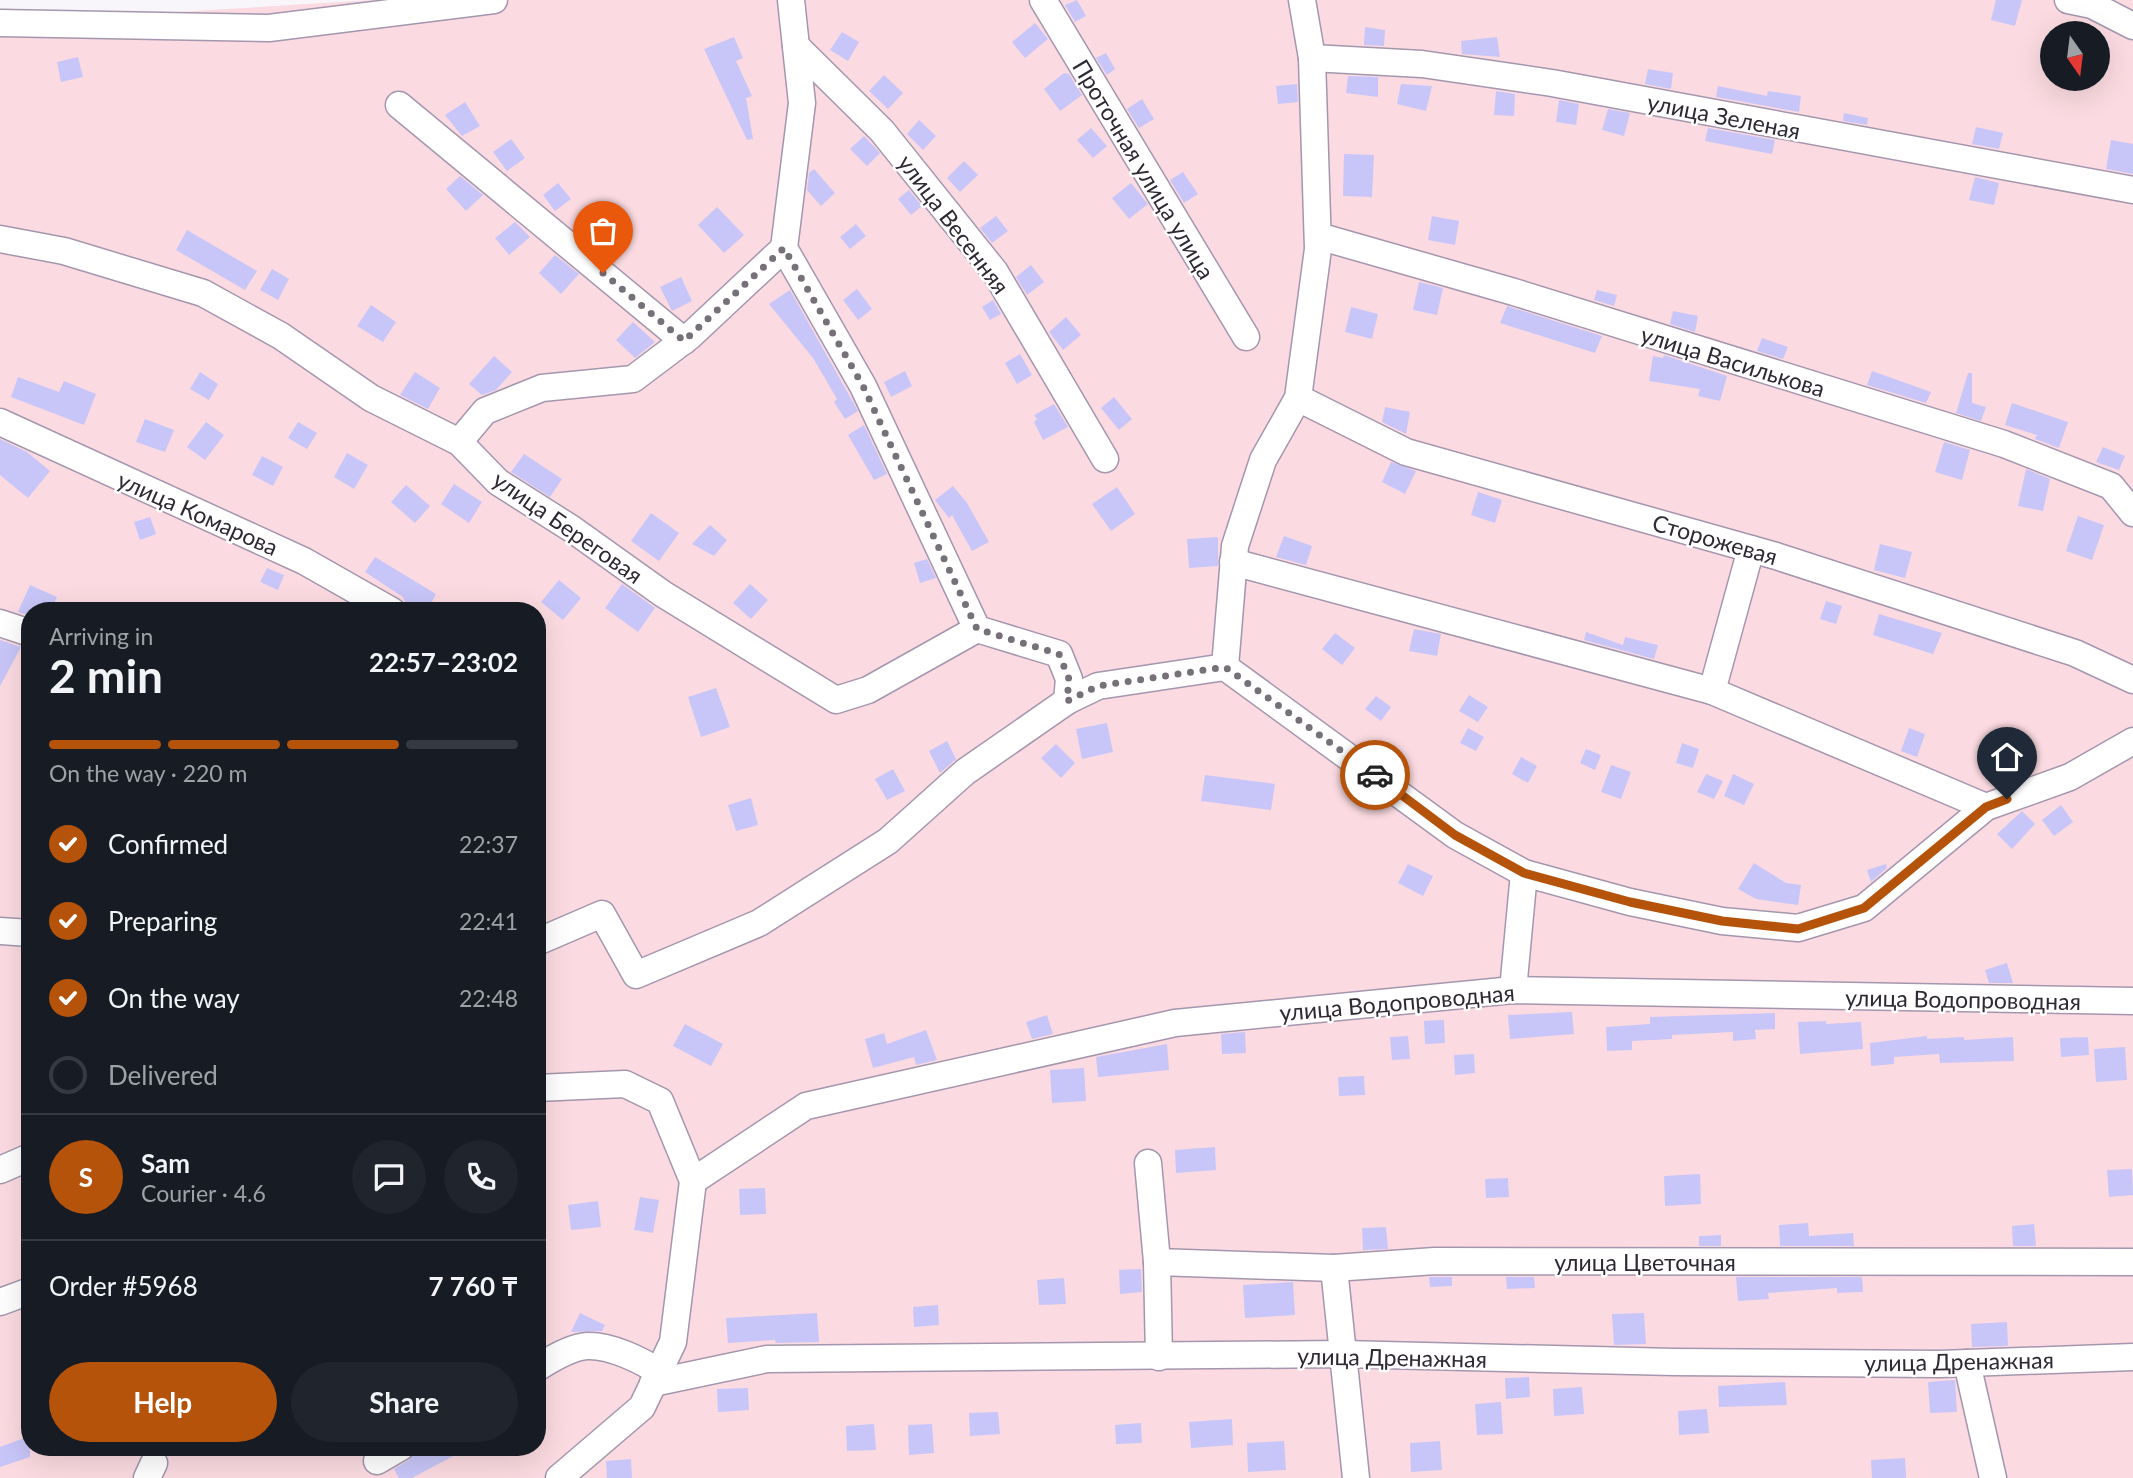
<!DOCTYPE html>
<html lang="en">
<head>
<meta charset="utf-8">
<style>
	:root { --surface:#171b24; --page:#20242c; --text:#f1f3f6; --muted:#9ea1a6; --line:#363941; --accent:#b45309 }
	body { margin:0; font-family:Lato,sans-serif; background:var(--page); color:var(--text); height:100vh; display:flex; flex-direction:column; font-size:26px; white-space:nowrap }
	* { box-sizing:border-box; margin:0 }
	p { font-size:23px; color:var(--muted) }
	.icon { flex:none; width:38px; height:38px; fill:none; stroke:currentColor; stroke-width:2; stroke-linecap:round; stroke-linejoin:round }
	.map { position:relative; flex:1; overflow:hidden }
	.panel { position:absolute; left:21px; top:602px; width:525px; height:854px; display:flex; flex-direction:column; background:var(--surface); border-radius:28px; box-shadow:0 7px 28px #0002 }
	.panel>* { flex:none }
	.needle { width:46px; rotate:166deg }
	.tools { position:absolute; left:2040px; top:21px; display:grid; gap:14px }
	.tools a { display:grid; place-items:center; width:70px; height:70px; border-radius:50%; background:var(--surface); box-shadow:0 7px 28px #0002; font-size:35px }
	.pin { position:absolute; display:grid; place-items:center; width:60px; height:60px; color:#fff; margin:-72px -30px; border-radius:50% 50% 50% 0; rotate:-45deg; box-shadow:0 0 7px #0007 }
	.pin .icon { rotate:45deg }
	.courier { position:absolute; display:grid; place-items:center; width:70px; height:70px; margin:-35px; border:5px solid #b45309; border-radius:50%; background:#fff; color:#222; box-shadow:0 2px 9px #0007 }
	.overview em { font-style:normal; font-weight:700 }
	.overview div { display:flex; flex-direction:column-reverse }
	.overview { display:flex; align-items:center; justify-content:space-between; height:119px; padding:0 28px }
	h1 { font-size:46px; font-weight:700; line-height:52px }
	.bar { display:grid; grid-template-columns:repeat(4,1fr); gap:10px 7px; align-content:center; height:84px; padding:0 28px }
	.bar i { height:9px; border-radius:5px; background:var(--line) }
	.bar .active { background:var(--accent) }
	.bar p { grid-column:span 4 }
	.line { display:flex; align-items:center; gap:18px; padding:0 28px; border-top:2px solid var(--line) }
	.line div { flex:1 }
	.round { display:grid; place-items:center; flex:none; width:74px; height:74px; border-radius:37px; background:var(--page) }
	ol { padding:0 28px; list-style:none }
	li { display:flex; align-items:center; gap:21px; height:77px }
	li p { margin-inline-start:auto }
	li .icon { padding:7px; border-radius:50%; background:var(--accent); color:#fff; stroke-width:4 }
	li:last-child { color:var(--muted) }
	li i { width:38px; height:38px; border:4px solid var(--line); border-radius:50% }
	.button { display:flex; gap:14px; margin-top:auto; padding:14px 28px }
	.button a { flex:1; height:80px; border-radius:42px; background:var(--accent); color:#fff; font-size:28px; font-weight:700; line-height:80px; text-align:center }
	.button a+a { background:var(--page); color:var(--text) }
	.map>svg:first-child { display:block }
</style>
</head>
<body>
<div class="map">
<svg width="2133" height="1478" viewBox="0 0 2133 1478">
	<rect width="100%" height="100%" fill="#f9f6fb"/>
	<!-- green -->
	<path fill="#fbdbe1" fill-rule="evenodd" d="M372 0H2133V1478H0V23ZM2053 33H2098V79H2053ZM30 611H537V1447H30Z"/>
	<!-- building -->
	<g fill="#c8c6f8">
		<polygon points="1077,0 1086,16 1075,22 1065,5"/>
		<polygon points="1996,0 2022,0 2015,26 1991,20"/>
		<polygon points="1035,23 1048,39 1025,58 1012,42"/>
		<polygon points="1365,27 1385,30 1384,46 1364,45"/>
		<polygon points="842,32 859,42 848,61 830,50"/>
		<polygon points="734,37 743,58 736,61 752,96 746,98 753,139 747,140 704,49"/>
		<polygon points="1497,37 1500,57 1462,54 1461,41"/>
		<polygon points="1106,53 1115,69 1107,75 1096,58"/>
		<polygon points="78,57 83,77 61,82 57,62"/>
		<polygon points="1648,69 1673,73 1671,89 1645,84"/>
		<polygon points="1064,73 1069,74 1082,95 1060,111 1044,89"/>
		<polygon points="884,75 903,93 888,109 869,91"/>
		<polygon points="1348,76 1378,77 1378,97 1346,93"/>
		<polygon points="1297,84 1298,102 1278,104 1276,86"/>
		<polygon points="1401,84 1432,86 1426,111 1397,104"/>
		<polygon points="1718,86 1767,96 1768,91 1801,96 1799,112 1716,97"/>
		<polygon points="1496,91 1515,94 1514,116 1494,115"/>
		<polygon points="1142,99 1154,119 1139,128 1127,109"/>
		<polygon points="1559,100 1579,104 1576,125 1556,122"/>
		<polygon points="465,102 480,126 462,136 445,115"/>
		<polygon points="1608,109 1630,113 1624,136 1602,130"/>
		<polygon points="1844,113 1868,118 1867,125 1843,121"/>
		<polygon points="919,120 936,136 923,150 907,134"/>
		<polygon points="1976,127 2003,133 1999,149 1972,144"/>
		<polygon points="1091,128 1107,146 1093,158 1077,140"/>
		<polygon points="1708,128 1775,140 1772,154 1705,141"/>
		<polygon points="864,136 880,153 867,166 850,149"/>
		<polygon points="511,139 525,158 507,171 493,152"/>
		<polygon points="2111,140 2133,144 2133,174 2106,169"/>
		<polygon points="1344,154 1374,155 1372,197 1343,196"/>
		<polygon points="964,161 978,175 960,192 947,178"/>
		<polygon points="814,169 835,193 821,206 807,190 809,173"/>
		<polygon points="1183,172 1198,194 1184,203 1170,180"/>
		<polygon points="460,176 483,195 466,211 446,189"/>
		<polygon points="1975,177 1999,183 1994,205 1969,200"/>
		<polygon points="558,183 571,199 555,211 543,195"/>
		<polygon points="1131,183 1148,204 1129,219 1112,198"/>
		<polygon points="909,190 922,206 911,215 898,199"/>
		<polygon points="717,207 744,235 724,253 698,225"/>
		<polygon points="996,216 1008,231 992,243 980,228"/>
		<polygon points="1432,216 1459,221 1455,245 1428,240"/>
		<polygon points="515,222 530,237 509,255 495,238"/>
		<polygon points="614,223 630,245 612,258 596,236"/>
		<polygon points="856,224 866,236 850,249 840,237"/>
		<polygon points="187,230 257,271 245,290 176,250"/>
		<polygon points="555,255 579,274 561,294 539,273"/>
		<polygon points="1031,265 1044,282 1027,295 1016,277"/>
		<polygon points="272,269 289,279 278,300 260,290"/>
		<polygon points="681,277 692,301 672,311 660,287"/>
		<polygon points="1419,282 1443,288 1437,315 1413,310"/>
		<polygon points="857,289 872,309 858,320 843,300"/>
		<polygon points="790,290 858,411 845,419 834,402 837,399 813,358 769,304"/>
		<polygon points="1597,290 1617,295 1614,306 1594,300"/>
		<polygon points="993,300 1001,314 990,320 982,307"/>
		<polygon points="371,305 396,322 383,342 357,326"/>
		<polygon points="1507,306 1602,336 1595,353 1500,323"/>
		<polygon points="1351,307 1378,314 1372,339 1345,332"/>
		<polygon points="1673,311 1698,316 1695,332 1670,324"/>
		<polygon points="1066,317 1081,335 1063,350 1049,332"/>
		<polygon points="633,322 655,342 635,358 616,340"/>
		<polygon points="1762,338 1788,347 1783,359 1757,351"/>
		<polygon points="1020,354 1032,375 1017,384 1005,363"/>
		<polygon points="1664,355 1727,376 1720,401 1698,396 1700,389 1649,381 1653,356 1663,358"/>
		<polygon points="494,356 512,372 496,390 482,395 469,384"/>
		<polygon points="905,371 912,386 891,397 884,382"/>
		<polygon points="1872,371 1931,392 1926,403 1867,385"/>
		<polygon points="200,372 218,384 209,400 190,389"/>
		<polygon points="415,372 440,388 428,409 400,395"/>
		<polygon points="1968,373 1972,373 1972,403 1986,407 1981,421 1956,413"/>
		<polygon points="18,377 59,392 64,381 96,394 84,425 11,397"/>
		<polygon points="1114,397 1132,419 1119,430 1101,408"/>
		<polygon points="2012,403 2068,422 2059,448 2035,439 2037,435 2005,425"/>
		<polygon points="1054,404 1068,427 1043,440 1034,422 1037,419 1034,415"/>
		<polygon points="1385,407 1410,412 1406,434 1382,422"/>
		<polygon points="145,419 174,430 165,452 136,442"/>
		<polygon points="206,422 224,435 205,460 187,447"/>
		<polygon points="298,422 317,433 307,449 288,438"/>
		<polygon points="864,425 887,474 874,480 848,435"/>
		<polygon points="0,439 27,452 50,471 28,498 0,475"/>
		<polygon points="1944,442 1970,450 1962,480 1935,472"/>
		<polygon points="2103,447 2125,456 2119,470 2096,462"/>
		<polygon points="347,453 368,465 354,489 334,477"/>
		<polygon points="524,454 562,479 550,497 511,472"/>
		<polygon points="262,456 283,467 273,486 252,475"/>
		<polygon points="1391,462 1416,471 1405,494 1382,482"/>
		<polygon points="2026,469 2050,479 2043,511 2018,506"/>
		<polygon points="454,484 482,502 469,523 441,504"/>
		<polygon points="406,485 430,506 415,523 391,502"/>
		<polygon points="953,486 967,503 989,542 972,551 952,515 949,518 935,500"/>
		<polygon points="1117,487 1135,514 1111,531 1092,504"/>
		<polygon points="1478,492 1502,500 1495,523 1471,515"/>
		<polygon points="651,513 679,533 659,561 631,541"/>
		<polygon points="2078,516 2104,525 2092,560 2066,551"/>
		<polygon points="150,517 156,534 140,540 134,522"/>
		<polygon points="710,525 727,540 714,556 692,544"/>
		<polygon points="1284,536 1312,546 1306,565 1276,557"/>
		<polygon points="1218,537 1218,566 1189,568 1187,539"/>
		<polygon points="1880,544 1912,552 1905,578 1874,570"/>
		<polygon points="375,557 436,594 427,611 417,611 406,605 403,597 365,572"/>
		<polygon points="927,559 936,578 920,583 914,563"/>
		<polygon points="267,568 284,575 278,590 260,582"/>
		<polygon points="559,580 581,598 563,620 541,602"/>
		<polygon points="622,584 655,608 638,632 605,608"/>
		<polygon points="750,584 768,600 751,619 733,603"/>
		<polygon points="30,585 57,597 51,611 30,611 30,616 18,612"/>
		<polygon points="1826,601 1842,606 1836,624 1820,619"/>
		<polygon points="1879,614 1942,633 1933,654 1873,635"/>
		<polygon points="1414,629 1441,634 1437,656 1409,651"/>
		<polygon points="1586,632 1623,645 1625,637 1658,645 1654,659 1584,640"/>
		<polygon points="1335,633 1355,648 1342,665 1322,649"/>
		<polygon points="0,640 21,647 0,686"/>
		<polygon points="716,688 730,727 701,737 688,697"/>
		<polygon points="1469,695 1488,707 1478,722 1459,711"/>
		<polygon points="1376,696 1391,707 1381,721 1365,709"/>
		<polygon points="1107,723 1113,752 1082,759 1076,729"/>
		<polygon points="1468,728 1484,737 1476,751 1460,743"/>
		<polygon points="1909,728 1925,734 1917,757 1901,751"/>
		<polygon points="947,741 956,759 940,773 929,751"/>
		<polygon points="1988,741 2009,748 2002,770 1980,763"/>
		<polygon points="1682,743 1699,749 1693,768 1676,763"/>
		<polygon points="1056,744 1075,763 1061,778 1041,758"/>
		<polygon points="1586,749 1601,755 1595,770 1580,763"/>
		<polygon points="1521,757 1537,766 1528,783 1512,774"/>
		<polygon points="1611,765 1631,772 1621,799 1601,792"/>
		<polygon points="893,769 905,791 887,800 875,779"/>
		<polygon points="1706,774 1723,781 1714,799 1697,792"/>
		<polygon points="1733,774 1754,784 1744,805 1724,796"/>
		<polygon points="1205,775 1275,784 1271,810 1201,801"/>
		<polygon points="751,798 758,825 736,831 728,805"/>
		<polygon points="2061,805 2073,822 2054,836 2042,820"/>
		<polygon points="2022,811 2035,824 2012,849 1997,834"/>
		<polygon points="1754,863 1786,883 1801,885 1798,905 1756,899 1738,889"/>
		<polygon points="1408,864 1433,876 1423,896 1398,883"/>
		<polygon points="1886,864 1887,868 1871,882 1867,870"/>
		<polygon points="2007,963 2013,983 1989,983 1985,970"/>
		<polygon points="1572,1012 1574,1034 1510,1039 1508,1015"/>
		<polygon points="1775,1013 1775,1029 1755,1030 1756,1039 1733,1041 1733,1032 1672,1035 1672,1039 1632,1041 1632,1050 1607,1051 1606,1027 1650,1024 1650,1017"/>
		<polygon points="1047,1015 1053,1034 1032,1039 1026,1022"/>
		<polygon points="1444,1020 1445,1043 1425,1044 1424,1021"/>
		<polygon points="1826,1021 1826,1024 1861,1022 1863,1049 1800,1054 1798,1022"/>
		<polygon points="685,1024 723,1044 711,1066 673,1046"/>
		<polygon points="926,1030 937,1060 916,1065 914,1057 873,1068 865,1039 884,1033 887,1044"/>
		<polygon points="1245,1032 1246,1053 1222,1054 1221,1034"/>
		<polygon points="1408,1036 1410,1059 1392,1060 1390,1037"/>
		<polygon points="1927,1036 1927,1039 1964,1037 1964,1040 2013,1037 2014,1061 1940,1063 1939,1054 1894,1057 1894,1064 1871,1066 1870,1043"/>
		<polygon points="2088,1037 2089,1055 2061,1057 2060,1038"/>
		<polygon points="1167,1044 1169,1070 1098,1077 1096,1057"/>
		<polygon points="2125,1047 2127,1080 2096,1082 2094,1049"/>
		<polygon points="1474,1054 1475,1073 1455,1075 1454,1055"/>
		<polygon points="1084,1068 1086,1101 1052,1103 1050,1070"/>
		<polygon points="1364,1076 1365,1095 1339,1096 1338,1077"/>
		<polygon points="1215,1147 1216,1170 1176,1173 1175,1150"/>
		<polygon points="2132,1169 2133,1195 2109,1197 2107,1170"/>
		<polygon points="1700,1174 1701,1204 1665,1206 1664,1176"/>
		<polygon points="1508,1178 1509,1197 1486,1198 1485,1179"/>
		<polygon points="765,1188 766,1214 740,1215 739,1189"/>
		<polygon points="640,1197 659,1200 653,1233 634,1230"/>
		<polygon points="598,1201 601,1227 571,1230 568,1205"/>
		<polygon points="1808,1223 1809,1236 1853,1233 1854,1246 1780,1246 1779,1225"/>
		<polygon points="2034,1224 2036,1246 2013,1246 2012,1226"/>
		<polygon points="1386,1227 1388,1249 1363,1250 1362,1228"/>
		<polygon points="1721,1235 1721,1246 1699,1246 1699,1236"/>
		<polygon points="1141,1269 1142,1292 1120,1294 1119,1270"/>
		<polygon points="1429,1277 1452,1277 1452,1286 1430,1287"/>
		<polygon points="1506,1277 1534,1277 1535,1288 1507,1289"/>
		<polygon points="1736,1277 1862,1277 1863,1292 1837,1293 1837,1288 1768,1293 1769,1299 1738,1301"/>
		<polygon points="1064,1278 1066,1304 1039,1305 1037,1280"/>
		<polygon points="1293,1282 1295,1315 1245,1318 1243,1285"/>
		<polygon points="938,1305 939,1325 914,1327 913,1307"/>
		<polygon points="580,1313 605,1325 602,1331 571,1332"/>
		<polygon points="817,1313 819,1342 776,1343 775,1340 728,1343 726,1318"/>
		<polygon points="1644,1313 1646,1344 1614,1345 1612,1314"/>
		<polygon points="2007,1322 2008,1346 1972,1347 1971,1324"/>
		<polygon points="1529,1377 1530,1397 1506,1399 1505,1378"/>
		<polygon points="1955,1380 1957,1412 1930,1413 1928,1382"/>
		<polygon points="1785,1382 1787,1405 1719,1407 1718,1386"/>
		<polygon points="1582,1387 1584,1414 1554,1416 1553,1389"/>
		<polygon points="748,1388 749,1410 718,1412 717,1389"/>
		<polygon points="1501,1402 1503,1434 1477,1435 1475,1404"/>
		<polygon points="1707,1409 1709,1433 1679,1435 1678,1411"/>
		<polygon points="998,1412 1000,1434 970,1436 969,1413"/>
		<polygon points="1232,1419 1233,1445 1191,1448 1189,1422"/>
		<polygon points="1141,1423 1142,1443 1116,1444 1115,1425"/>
		<polygon points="874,1424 876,1450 847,1451 846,1426"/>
		<polygon points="932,1424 934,1453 909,1455 908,1425"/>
		<polygon points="30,1436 30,1457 0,1467 0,1447"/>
		<polygon points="1284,1441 1286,1470 1248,1472 1247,1443"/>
		<polygon points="1440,1441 1442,1470 1411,1472 1410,1443"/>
		<polygon points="420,1447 470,1447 412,1478 399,1478 394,1469 409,1460"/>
		<polygon points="1905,1458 1906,1478 1872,1478 1871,1460"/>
		<polygon points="631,1459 632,1478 607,1478 606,1461"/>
	</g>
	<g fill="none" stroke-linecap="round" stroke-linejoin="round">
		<!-- minor casing -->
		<g stroke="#a496ae" stroke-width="29">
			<g id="minor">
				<polyline points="791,0 802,103 784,248 863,386 977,629 1059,654 1069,679 1067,701"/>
				<polyline points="1043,0 1246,337"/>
				<polyline points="2068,0 2092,5 2133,26"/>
				<polyline points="0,23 269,28 494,0"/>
				<polyline points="796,46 882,131 995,272 1105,459"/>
				<polyline points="1312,58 1422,64 1552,83 2133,190"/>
				<polyline points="399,105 684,341"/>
				<polyline points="1318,236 1514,292 2004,444 2111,486 2133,513"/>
				<polyline points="0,239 64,251 203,293 281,336 371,398 459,442 498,482 572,529 663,594 836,700 868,690 977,629"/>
				<polyline points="1298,398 1406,452 1776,556 2075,653 2133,680"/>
				<polyline points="0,422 304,561 392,611"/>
				<polyline points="459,442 485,411 542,388 633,379 690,336 784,248"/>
				<polyline points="1233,562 1712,691 1986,807"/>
				<polyline points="0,623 30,633"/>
				<polyline points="1225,667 1235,546 1263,460 1298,398 1318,249 1312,58 1302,0"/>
				<polyline points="1712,691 1751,549"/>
				<polyline points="0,931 30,933"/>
				<polyline points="537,942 602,914 636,975 759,923 888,841 965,772 1067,701 1098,686 1225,667 1455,835 1524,873 1630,902 1722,921 1798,928 1864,908 1986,807 2070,777 2133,741"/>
				<polyline points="1513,990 1524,873"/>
				<polyline points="537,1088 625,1084 660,1101 693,1181 673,1342 642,1407 559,1478"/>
				<polyline points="1148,1163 1157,1262 1159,1357"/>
				<polyline points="0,1170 30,1157"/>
				<polyline points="693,1181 806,1106 1175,1023 1513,990 2133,1001"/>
				<polyline points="1157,1262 1334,1268 1435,1261 2133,1262"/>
				<polyline points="1334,1268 1356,1478"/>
				<polyline points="0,1302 30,1291"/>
				<polyline points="1967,1363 1993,1478"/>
				<path d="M537 1368C551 1359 571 1347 587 1346 610 1345 641 1360 659 1372"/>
				<polyline points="653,1383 767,1359 1343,1354 1674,1362 1940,1364 2133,1357"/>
				<polyline points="377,1461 401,1447"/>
				<polyline points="147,1478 154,1463"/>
			</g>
		</g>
		<!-- minor -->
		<use href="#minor" stroke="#fff" stroke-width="26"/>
	</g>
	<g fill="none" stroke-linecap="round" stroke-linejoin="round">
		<!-- done -->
		<polyline stroke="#767179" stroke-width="7" stroke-dasharray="0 12.6" points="603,273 684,341 784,248 863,386 977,629 1059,654 1069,679 1067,701 1098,686 1225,667 1375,775"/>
		<!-- route -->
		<polyline stroke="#b45309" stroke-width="9" points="1375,775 1455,835 1524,873 1630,902 1722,921 1798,929 1864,908 1986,807 2007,799"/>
	</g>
	<g text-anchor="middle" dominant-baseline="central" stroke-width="5" stroke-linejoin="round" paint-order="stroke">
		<!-- street labels -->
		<g font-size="23" fill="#2f2933" stroke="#fff">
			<text transform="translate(1724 116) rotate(11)">улица Зеленая</text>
			<text transform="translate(1144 169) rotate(59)">Проточная улица улица</text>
			<text transform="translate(954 224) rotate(53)">улица Весенняя</text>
			<text transform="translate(1733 361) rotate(17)">улица Василькова</text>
			<text transform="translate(198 513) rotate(24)">улица Комарова</text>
			<text transform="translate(568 527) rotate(35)">улица Береговая</text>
			<text transform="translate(1715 539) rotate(16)">Сторожевая</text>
			<text transform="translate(1963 999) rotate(1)">улица Водопроводная</text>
			<text transform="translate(1397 1002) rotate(-5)">улица Водопроводная</text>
			<text x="1645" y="1262">улица Цветочная</text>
			<text transform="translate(1392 1357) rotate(1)">улица Дренажная</text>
			<text transform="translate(1959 1361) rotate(-1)">улица Дренажная</text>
		</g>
	</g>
</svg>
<div class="tools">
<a><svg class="needle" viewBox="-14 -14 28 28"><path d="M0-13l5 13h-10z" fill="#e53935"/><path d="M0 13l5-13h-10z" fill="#9ea1a6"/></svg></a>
</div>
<div class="pin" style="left:603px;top:273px;background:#ea580c"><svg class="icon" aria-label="bag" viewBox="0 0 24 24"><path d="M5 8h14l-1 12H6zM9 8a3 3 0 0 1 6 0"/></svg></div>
<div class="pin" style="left:2007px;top:799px;background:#1f2937"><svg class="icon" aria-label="home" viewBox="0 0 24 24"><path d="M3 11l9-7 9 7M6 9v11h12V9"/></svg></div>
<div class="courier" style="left:1375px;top:775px"><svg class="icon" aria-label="car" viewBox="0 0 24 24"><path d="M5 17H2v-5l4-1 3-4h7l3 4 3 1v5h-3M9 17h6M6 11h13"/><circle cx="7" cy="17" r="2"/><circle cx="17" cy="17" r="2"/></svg></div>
<section class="panel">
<div class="overview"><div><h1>2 min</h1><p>Arriving in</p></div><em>22:57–23:02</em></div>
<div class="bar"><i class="active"></i><i class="active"></i><i class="active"></i><i></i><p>On the way · 220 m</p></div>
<ol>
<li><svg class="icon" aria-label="check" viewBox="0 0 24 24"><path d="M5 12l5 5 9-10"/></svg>Confirmed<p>22:37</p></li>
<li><svg class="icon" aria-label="check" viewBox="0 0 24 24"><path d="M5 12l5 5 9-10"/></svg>Preparing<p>22:41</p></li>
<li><svg class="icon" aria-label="check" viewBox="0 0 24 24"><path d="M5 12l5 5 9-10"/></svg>On the way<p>22:48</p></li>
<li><i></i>Delivered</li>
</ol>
<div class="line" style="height:126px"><b class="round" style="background:var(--accent);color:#fff">S</b><div><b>Sam</b><p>Courier · 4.6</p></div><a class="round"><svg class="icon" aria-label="chat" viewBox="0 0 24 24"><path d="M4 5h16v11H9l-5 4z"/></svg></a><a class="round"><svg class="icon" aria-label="phone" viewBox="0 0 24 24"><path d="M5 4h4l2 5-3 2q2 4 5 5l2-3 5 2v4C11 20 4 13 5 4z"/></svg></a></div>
<div class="line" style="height:91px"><div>Order #5968</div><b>7 760 ₸</b></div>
<div class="button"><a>Help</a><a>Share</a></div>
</section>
</div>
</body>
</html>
